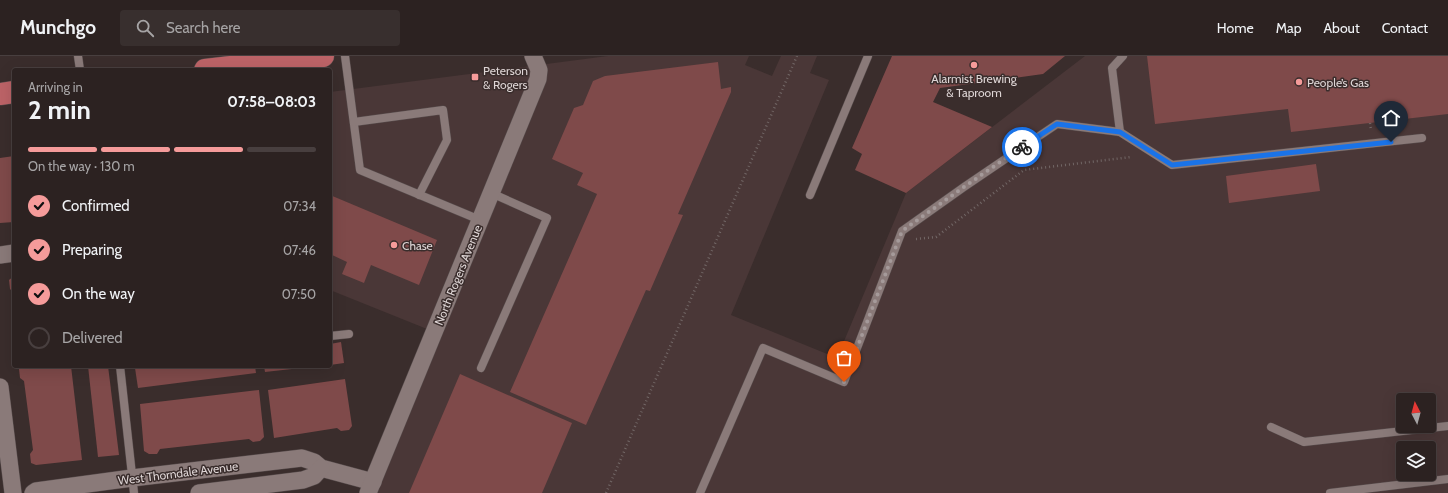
<!DOCTYPE html>
<html lang="en">
<head>
<meta charset="utf-8">
<style>
	:root { --surface:#2c2221; --page:#382f2e; --text:#f1f3f6; --muted:#a6a4a5; --line:#483f3f; --accent:#f59b9a }
	body { margin:0; font-family:Cabin,sans-serif; background:var(--page); color:var(--text); height:100vh; display:flex; flex-direction:column; font-size:15px; white-space:nowrap }
	* { box-sizing:border-box; margin:0 }
	p { font-size:13px; color:var(--muted) }
	.icon { flex:none; width:22px; height:22px; fill:none; stroke:currentColor; stroke-width:2; stroke-linecap:round; stroke-linejoin:round }
	.map { position:relative; flex:1; overflow:hidden }
	.side { position:absolute; left:12px; top:12px; width:320px; height:300px; display:flex; flex-direction:column; background:var(--surface); border-radius:4px; box-shadow:0 4px 16px #0002,0 0 0 1px var(--line) }
	.side>* { flex:none }
	.needle { width:26px; rotate:354deg }
	.controls { position:absolute; left:1396px; top:337px; display:grid; gap:8px }
	.controls a { display:grid; place-items:center; width:40px; height:40px; border-radius:4px; background:var(--surface); box-shadow:0 4px 16px #0002,0 0 0 1px var(--line); font-size:20px }
	.pin { position:absolute; display:grid; place-items:center; width:34px; height:34px; color:#fff; margin:-41px -17px; border-radius:50% 50% 50% 0; rotate:-45deg; box-shadow:0 0 4px #0007 }
	.pin .icon { rotate:45deg }
	.courier { position:absolute; display:grid; place-items:center; width:40px; height:40px; margin:-20px; border:3px solid #1a73e8; border-radius:50%; background:#fff; color:#222; box-shadow:0 1px 5px #0007 }
	.headline em { font-style:normal; font-weight:800 }
	.headline div { display:flex; flex-direction:column-reverse }
	.headline { display:flex; align-items:center; justify-content:space-between; height:68px; padding:0 16px }
	h1 { font-size:26px; font-weight:800; line-height:30px }
	.bar { display:grid; grid-template-columns:repeat(4,1fr); gap:6px 4px; align-content:center; height:48px; padding:0 16px }
	.bar i { height:5px; border-radius:3px; background:var(--line) }
	.bar .selected { background:var(--accent) }
	.bar p { grid-column:span 4 }
	ol { padding:0 16px; list-style:none }
	li { display:flex; align-items:center; gap:12px; height:44px }
	li p { margin-inline-start:auto }
	li .icon { padding:4px; border-radius:50%; background:var(--accent); color:#111; stroke-width:4 }
	li:last-child { color:var(--muted) }
	li i { width:22px; height:22px; border:2px solid var(--line); border-radius:50% }
	header { display:flex; align-items:center; gap:24px; box-sizing:border-box; height:56px; padding:0 20px; background:var(--surface); border-bottom:1px solid var(--line) }
	header strong { font-size:19px }
	nav { display:flex; gap:22px; margin-inline-start:auto; font-size:14px }
	.search { width:280px; height:36px; background:var(--page); display:flex; align-items:center; gap:10px; box-sizing:border-box; padding:0 14px; border-radius:4px; color:var(--muted); font-size:15px }
	.map>svg:first-child { display:block }
</style>
</head>
<body>
<header>
<strong>Munchgo</strong>
<div class="search"><svg class="icon" aria-label="search" viewBox="0 0 24 24"><circle cx="10" cy="10" r="6"/><path d="M15 15l6 6"/></svg>Search here</div>
<nav><a>Home</a><a>Map</a><a>About</a><a>Contact</a></nav>
</header>
<div class="map">
<svg width="1448" height="437" viewBox="0 0 1448 437">
	<rect width="100%" height="100%" fill="#3a2d2c"/>
	<!-- built -->
	<path fill="#4a3737" fill-rule="evenodd" d="M608 0H749L745 9 772 20 781 0H817L810 17 829 24 731 259 837 302 906 137 1085 0H1448V437H373L442 279 330 234V36ZM1403 344H1429V370H1403ZM1403 392H1429V418H1403Z"/>
	<!-- building -->
	<g fill="#7f4a4a">
		<polygon points="892,0 1065,0 1043,18 940,32 933,46 992,71 906,137 855,114 862,98 852,92"/>
		<polygon points="1147,0 1448,0 1448,58 1291,76 1288,53 1155,68"/>
		<polygon points="718,6 721,33 731,31 731,36 678,158 683,159 650,235 646,234 586,369 510,336 597,138 577,129 583,117 552,103 574,52 583,49 593,25 605,20"/>
		<polygon points="14,100 14,166 0,167 0,102"/>
		<polygon points="1316,108 1320,135 1229,147 1226,120"/>
		<polygon points="330,139 437,184 419,229 371,209 364,227 342,218 347,206 330,198"/>
		<polygon points="14,220 14,240 13,240 12,235 10,233 9,224"/>
		<polygon points="341,286 344,307 330,309 330,288"/>
		<polygon points="23,310 71,310 82,404 36,409 31,407 30,398 33,394 24,325 20,322 19,313"/>
		<polygon points="88,310 108,310 119,399 98,401"/>
		<polygon points="150,310 255,310 256,317 138,332 135,312"/>
		<polygon points="264,310 309,310 310,311 265,316"/>
		<polygon points="460,318 572,367 542,437 409,437"/>
		<polygon points="345,323 352,370 349,374 341,375 337,372 274,382 268,334"/>
		<polygon points="259,334 264,381 260,385 253,386 249,383 160,393 157,398 149,398 144,395 140,348"/>
	</g>
	<g fill="none" stroke-linecap="round" stroke-linejoin="round">
		<!-- lane casing -->
		<g stroke="#564b4b" stroke-width="9">
			<g id="lane">
				<polyline points="78,0 80,14"/>
				<polyline points="345,0 360,114 480,164"/>
				<polyline points="354,66 443,54 447,84 419,139"/>
				<polyline points="1120,76 1112,12 1123,0"/>
				<polyline points="810,139 868,0"/>
				<polyline points="330,280 349,278"/>
				<polyline points="120,310 134,437"/>
				<polyline points="481,312 547,162 491,137"/>
				<polyline points="1271,371 1304,386 1448,370"/>
				<polyline points="700,437 763,292 844,326 902,175 964,131 1057,68 1120,76 1172,109 1422,82"/>
				<polyline points="1330,437 1448,423"/>
			</g>
		</g>
		<!-- street casing -->
		<g stroke="#564b4b" stroke-width="18">
			<g id="street">
				<polyline points="0,199 14,197"/>
				<polyline points="0,331 13,437"/>
				<polyline points="33,437 36,435 132,422 302,402 314,406 321,412 373,426"/>
				<polyline points="199,437 303,424 314,420 321,412"/>
				<polyline points="368,437 538,23 539,14 533,0"/>
			</g>
		</g>
		<!-- primary casing -->
		<g stroke="#564b4b" stroke-width="23">
			<g id="primary">
				<polyline points="205,14 323,0"/>
				<polyline points="0,38 14,36"/>
			</g>
		</g>
		<!-- path -->
		<g stroke="#726766" stroke-width="2.5" stroke-dasharray="1 3" stroke-linecap="butt">
			<polyline points="1370,67 1371,74"/>
			<polyline points="916,183 936,181 1024,114 1131,101"/>
			<polyline points="606,437 797,0"/>
		</g>
		<!-- lane -->
		<use href="#lane" stroke="#8a7a79" stroke-width="8"/>
		<!-- street -->
		<use href="#street" stroke="#8a7a79" stroke-width="17"/>
		<!-- primary -->
		<use href="#primary" stroke="#bc6367" stroke-width="22"/>
	</g>
	<g fill="none" stroke-linecap="round" stroke-linejoin="round">
		<!-- done -->
		<polyline stroke="#a59a9a" stroke-width="4" stroke-dasharray="0 7.2" points="844,326 902,175 964,131 1022,91"/>
		<!-- route -->
		<polyline stroke="#1a73e8" stroke-width="5" points="1022,91 1057,68 1120,76 1172,109 1391,86"/>
	</g>
	<!-- markers -->
	<g fill="#f59b9a" stroke="#3a2d2c" stroke-width="1.5">
		<circle cx="974" cy="9" r="4"/>
		<rect x="471" y="17" width="8" height="8" rx="2"/>
		<circle cx="1299" cy="26" r="4"/>
		<circle cx="394" cy="189" r="4"/>
	</g>
	<g text-anchor="middle" dominant-baseline="central" stroke-width="3" stroke-linejoin="round" paint-order="stroke">
		<!-- poi labels -->
		<g font-size="12" fill="#ded5d5" stroke="#3a2d2c" text-anchor="start">
			<text x="483" y="14">Peterson<tspan x="483" dy="14">&amp; Rogers</tspan></text>
			<text x="974" y="22" text-anchor="middle">Alarmist Brewing<tspan x="974" dy="14">&amp; Taproom</tspan></text>
			<text x="1307" y="26">People’s Gas</text>
			<text x="402" y="189">Chase</text>
		</g>
		<!-- street labels -->
		<g font-size="12" fill="#ded5d5" stroke="#3a2d2c">
			<text transform="translate(458 219) rotate(-68)">North Rogers Avenue</text>
			<text transform="translate(178 417) rotate(-7)">West Thorndale Avenue</text>
		</g>
	</g>
</svg>
<div class="controls">
<a><svg class="needle" viewBox="-14 -14 28 28"><path d="M0-13l5 13h-10z" fill="#e53935"/><path d="M0 13l5-13h-10z" fill="#a6a4a5"/></svg></a>
<a><svg class="icon" aria-label="layers" viewBox="0 0 24 24"><path d="M12 4l9 5-9 5-9-5zM3 14l9 5 9-5"/></svg></a>
</div>
<div class="pin" style="left:844px;top:326px;background:#ea580c"><svg class="icon" aria-label="bag" viewBox="0 0 24 24"><path d="M5 8h14l-1 12H6zM9 8a3 3 0 0 1 6 0"/></svg></div>
<div class="pin" style="left:1391px;top:86px;background:#1f2937"><svg class="icon" aria-label="home" viewBox="0 0 24 24"><path d="M3 11l9-7 9 7M6 9v11h12V9"/></svg></div>
<div class="courier" style="left:1022px;top:91px"><svg class="icon" aria-label="bike" viewBox="0 0 24 24"><circle cx="6" cy="16" r="4"/><circle cx="18" cy="16" r="4"/><path d="M6 16l4-8h5l3 8M10 8l3 8H6M13 5h3"/></svg></div>
<section class="side">
<div class="headline"><div><h1>2 min</h1><p>Arriving in</p></div><em>07:58–08:03</em></div>
<div class="bar"><i class="selected"></i><i class="selected"></i><i class="selected"></i><i></i><p>On the way · 130 m</p></div>
<ol>
<li><svg class="icon" aria-label="check" viewBox="0 0 24 24"><path d="M5 12l5 5 9-10"/></svg>Confirmed<p>07:34</p></li>
<li><svg class="icon" aria-label="check" viewBox="0 0 24 24"><path d="M5 12l5 5 9-10"/></svg>Preparing<p>07:46</p></li>
<li><svg class="icon" aria-label="check" viewBox="0 0 24 24"><path d="M5 12l5 5 9-10"/></svg>On the way<p>07:50</p></li>
<li><i></i>Delivered</li>
</ol>
</section>
</div>
</body>
</html>
